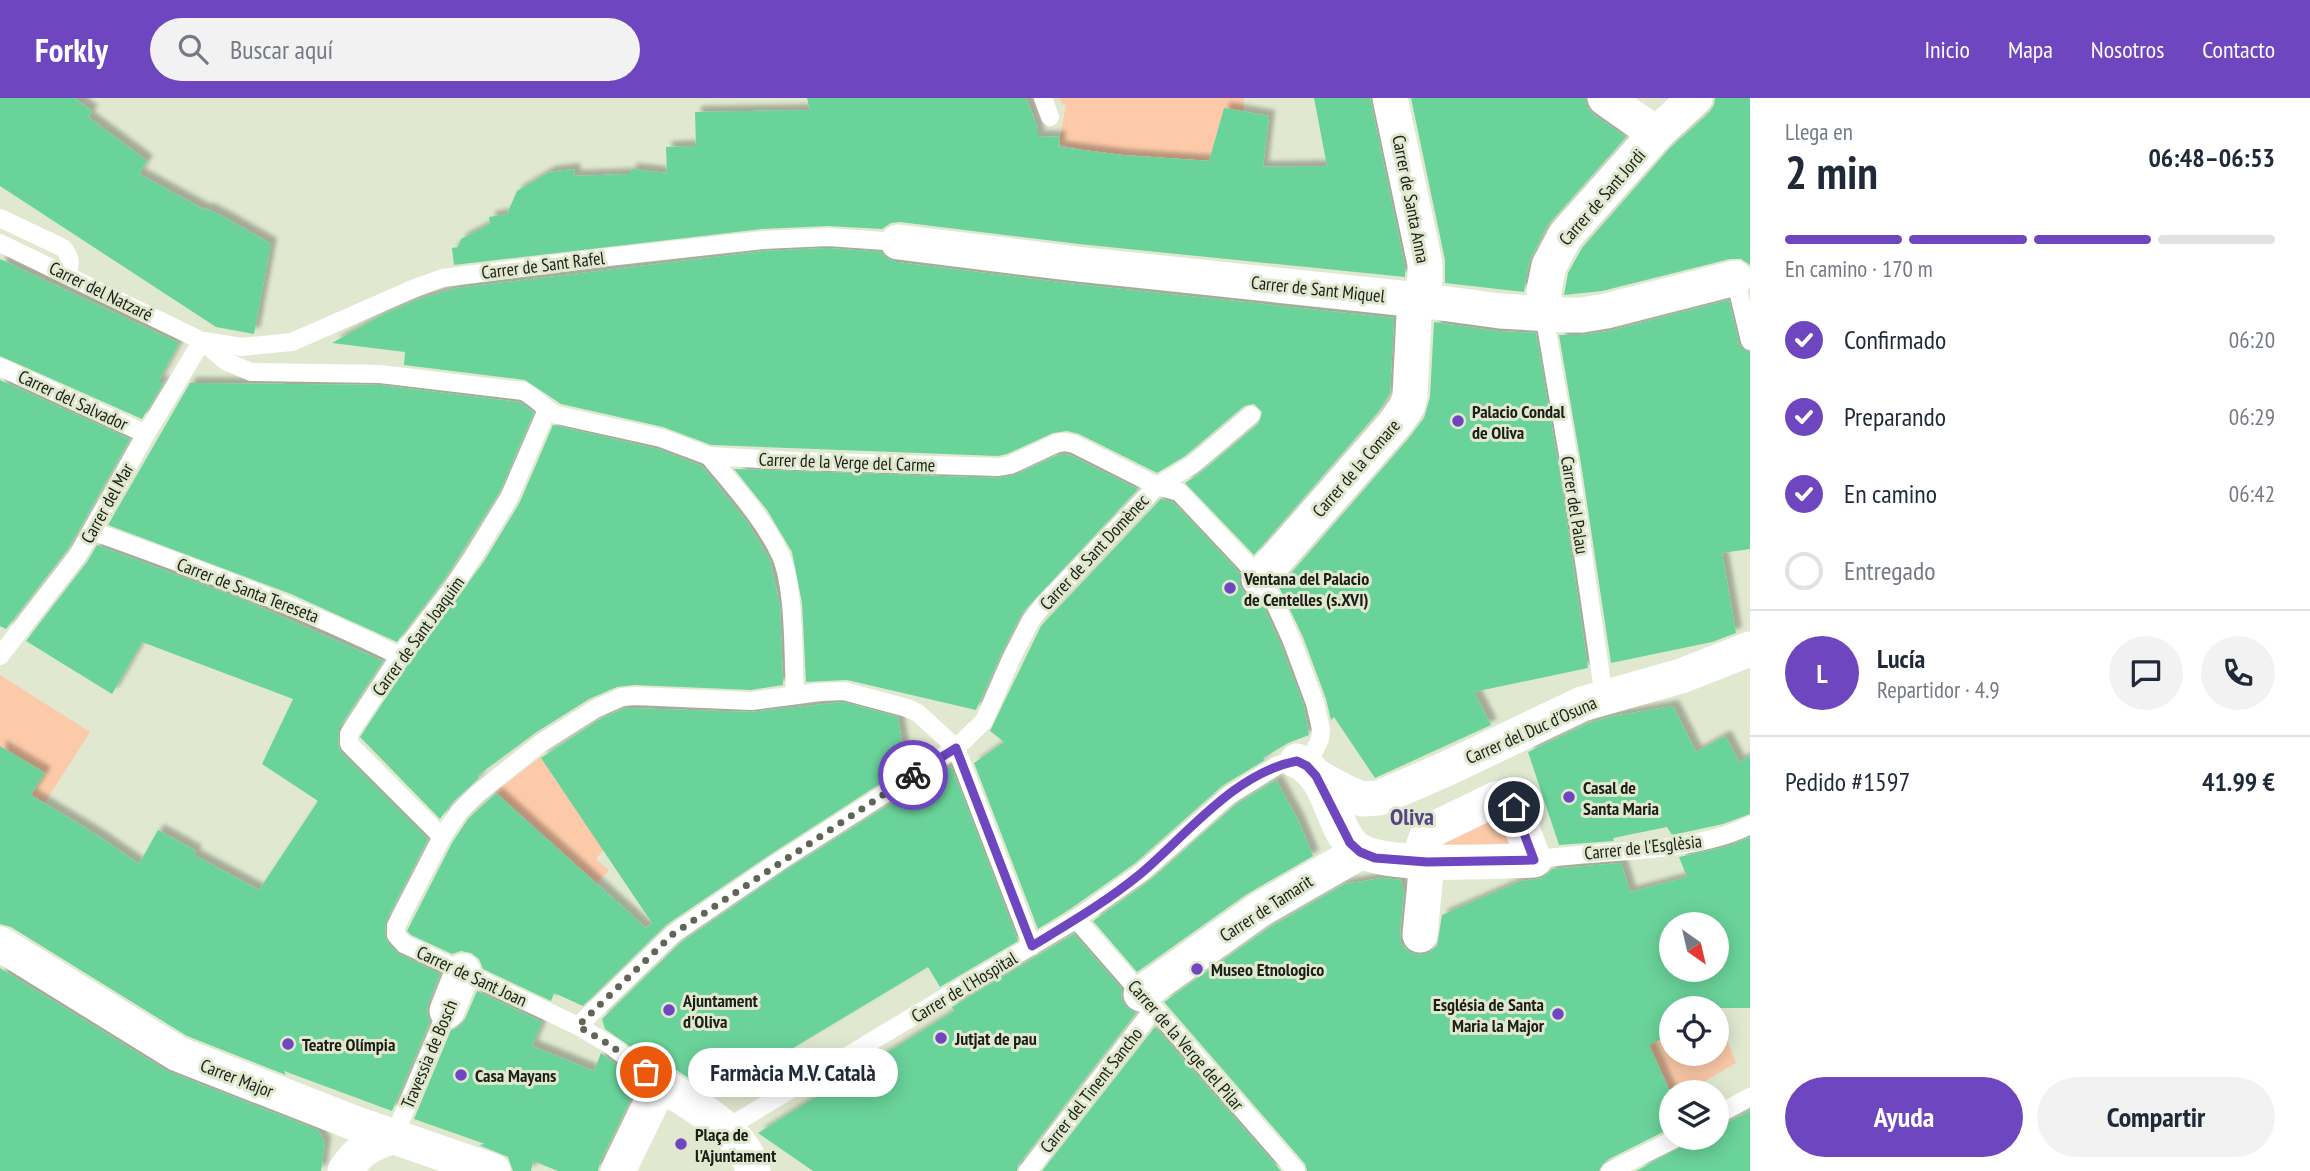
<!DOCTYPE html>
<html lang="es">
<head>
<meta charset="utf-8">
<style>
	:root { --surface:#fff; --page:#f2f2f3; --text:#1f2937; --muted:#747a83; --line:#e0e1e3; --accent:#6e46bf }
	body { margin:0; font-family:"PT Sans Narrow",sans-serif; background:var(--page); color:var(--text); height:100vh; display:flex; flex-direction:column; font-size:26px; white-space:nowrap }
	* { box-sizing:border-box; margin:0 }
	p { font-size:23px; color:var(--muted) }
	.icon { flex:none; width:38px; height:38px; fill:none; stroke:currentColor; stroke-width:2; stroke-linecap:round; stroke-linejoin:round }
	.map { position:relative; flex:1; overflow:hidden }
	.details { display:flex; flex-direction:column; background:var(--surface); width:560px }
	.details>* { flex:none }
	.needle { width:46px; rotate:146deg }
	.fabs { position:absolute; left:1659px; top:814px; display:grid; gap:14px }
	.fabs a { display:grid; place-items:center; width:70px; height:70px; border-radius:50%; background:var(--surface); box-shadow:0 4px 18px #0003; font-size:35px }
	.pin { position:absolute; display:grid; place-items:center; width:60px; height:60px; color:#fff; margin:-30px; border:4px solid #fff; border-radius:50%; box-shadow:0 2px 7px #0007 }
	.courier { position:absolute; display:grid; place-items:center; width:70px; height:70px; margin:-35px; border:5px solid #6e46bf; border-radius:50%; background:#fff; color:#222; box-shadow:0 2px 9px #0007 }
	.bubble { position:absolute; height:49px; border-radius:24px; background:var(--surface); box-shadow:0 4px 18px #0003; font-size:23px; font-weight:700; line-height:49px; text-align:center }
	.head em { font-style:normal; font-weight:700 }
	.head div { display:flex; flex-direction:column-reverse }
	.head { display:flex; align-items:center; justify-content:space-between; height:119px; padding:0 35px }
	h1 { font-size:46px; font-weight:700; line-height:52px }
	.bar { display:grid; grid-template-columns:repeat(4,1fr); gap:10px 7px; align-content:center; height:84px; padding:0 35px }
	.bar i { height:9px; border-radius:5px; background:var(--line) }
	.bar .on { background:var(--accent) }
	.bar p { grid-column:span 4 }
	.line { display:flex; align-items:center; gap:18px; padding:0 35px; border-top:2px solid var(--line) }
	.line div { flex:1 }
	.round { display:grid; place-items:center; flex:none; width:74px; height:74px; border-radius:37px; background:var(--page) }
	ol { padding:0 35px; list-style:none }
	li { display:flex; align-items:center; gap:21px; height:77px }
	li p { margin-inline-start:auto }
	li .icon { padding:7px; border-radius:50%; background:var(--accent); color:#fff; stroke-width:4 }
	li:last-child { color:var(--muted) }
	li i { width:38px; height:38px; border:4px solid var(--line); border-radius:50% }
	.cta { display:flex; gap:14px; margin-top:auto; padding:14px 35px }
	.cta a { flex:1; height:80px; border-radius:42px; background:var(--accent); color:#fff; font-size:28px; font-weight:700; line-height:80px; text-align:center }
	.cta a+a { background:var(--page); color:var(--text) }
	header { display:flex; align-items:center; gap:42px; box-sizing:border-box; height:98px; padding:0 35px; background:var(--accent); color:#fff }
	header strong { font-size:33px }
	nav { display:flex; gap:38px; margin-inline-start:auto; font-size:24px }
	.search { width:490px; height:63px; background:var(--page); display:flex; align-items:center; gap:18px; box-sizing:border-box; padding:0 24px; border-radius:38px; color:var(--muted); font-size:26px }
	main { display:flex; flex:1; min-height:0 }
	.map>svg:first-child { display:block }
</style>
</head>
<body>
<header>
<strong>Forkly</strong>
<div class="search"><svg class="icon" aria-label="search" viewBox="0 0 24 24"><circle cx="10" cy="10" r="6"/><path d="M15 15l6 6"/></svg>Buscar aquí</div>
<nav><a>Inicio</a><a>Mapa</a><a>Nosotros</a><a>Contacto</a></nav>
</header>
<main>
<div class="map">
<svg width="1750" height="1073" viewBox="0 0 1750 1073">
	<defs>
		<filter id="shadow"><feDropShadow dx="6" dy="-6" stdDeviation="2" flood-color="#0004"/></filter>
	</defs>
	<rect width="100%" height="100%" fill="#e0e9d0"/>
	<!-- green -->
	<g fill="#fccaa8">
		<polygon points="1059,0 1244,0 1243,13 1224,10 1215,41 1214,63 1125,57 1083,52 1059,46 1066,7 1062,6"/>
		<polygon points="0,577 90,634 44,706 31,697 44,675 0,648"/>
		<path d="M542 658 554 672 551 676C568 701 588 722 611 742L596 761 609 772 595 787 495 694Z"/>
		<polygon points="1498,702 1532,761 1428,762 1428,738"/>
		<polygon points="1717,916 1736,965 1686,994 1671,994 1671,996 1637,921 1671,937 1671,956 1717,956"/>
	</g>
	<!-- building -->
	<g fill="#6ad39a" fill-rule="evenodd" filter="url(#shadow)">
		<polygon points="0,0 74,0 92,13 88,19 147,63 139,76 205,112 206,110 226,120 271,146 254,236 216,229 0,88"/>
		<polygon points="807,0 1026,0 1038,31 1038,38 1060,39 1059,49 1122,57 1209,63 1224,10 1269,18 1263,69 1327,68 1314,0 1370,0 1405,168 1405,179 1079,146 900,124 891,125 882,131 828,128 762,131 454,167 452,150 458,149 461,141 490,126 489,119 507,116 517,93 549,74 574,71 575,78 630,76 631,71 667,75 666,49 696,48 695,14 810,12"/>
		<polygon points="1411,0 1585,0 1587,9 1593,16 1626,39 1547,128 1529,164 1524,194 1445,185 1445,162"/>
		<polygon points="1715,0 1750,0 1750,167 1741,161 1730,161 1602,193 1564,197 1568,175 1582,150 1670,50 1709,15 1714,7"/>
		<polygon points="828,150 881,154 886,160 896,164 1075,186 1394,220 1390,295 1378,314 1254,457 1185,385 1199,376 1259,325 1262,314 1254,306 1244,308 1185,358 1157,375 1079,336 1067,333 1053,335 1007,356 998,358 711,347 663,329 561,306 525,282 404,267 405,254 332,245 384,216 419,201 457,190 764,153"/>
		<polygon points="0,161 179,245 158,284 164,284 142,321 0,258"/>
		<polygon points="1729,202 1739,246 1742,251 1750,254 1750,451 1722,455 1736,535 1712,544 1611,565 1582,372 1559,237 1582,237 1609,233"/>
		<polygon points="1434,224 1497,233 1536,235 1560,376 1588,570 1474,594 1491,627 1375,680 1334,619 1331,622 1326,601 1303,539 1279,489 1409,340 1424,320 1430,299"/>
		<polygon points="0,282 130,341 68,451 6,531 0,528"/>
		<polygon points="190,285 379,287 519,304 534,314 499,395 444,482 397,544 291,496 108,427"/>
		<polygon points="553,327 658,351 702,368 748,425 770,462 780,508 783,587 751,592 635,587 617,589 589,601 535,635 477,678 479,680 451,706 440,721 360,639 409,565 483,465 519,406"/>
		<polygon points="1060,356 1070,357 1138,391 1022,515 1001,556 976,612 847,582 806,584 802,505 792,454 767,412 734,371 999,380 1015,377"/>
		<polygon points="1161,401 1173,404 1237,472 1240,476 1240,488 1245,496 1259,501 1262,505 1281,547 1304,608 1309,637 1288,645 1263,660 1265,662 1222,688 1134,766 1070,811 1038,831 974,665 1004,644 990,633 1041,528"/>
		<polygon points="97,447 244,502 383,563 339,630 338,647 341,654 428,741 386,823 385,837 388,845 399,856 440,876 428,906 427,915 430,923 392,1013 284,973 286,977 187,938 11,829 0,826 0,648 45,675 31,697 97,737 139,766 158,732 196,753 194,757 259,792 318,703 262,666 293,601 142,544 112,596 26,543 87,464"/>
		<polygon points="843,604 898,619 906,669 771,756 666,827 583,908 554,895 551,903 483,871 479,861 471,855 461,853 452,856 411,837 407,833 452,745 468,721 496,695 646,830 652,825 541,660 600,621 625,610 751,614"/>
		<polygon points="1673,608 1696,654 1725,638 1739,664 1750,658 1750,716 1723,726 1672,737 1667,729 1613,740 1614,743 1559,747 1528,654 1589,625 1613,618"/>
		<polygon points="948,669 952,670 1018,843 940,889 928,869 715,997 675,971 664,968 652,960 651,963 605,931 602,921 680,845 783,774"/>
		<polygon points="1276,682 1298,722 1313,758 1247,796 1137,874 1093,823 1148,784 1235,707"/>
		<path d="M1750 739V910H1671V937L1649 947 1671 996V1030L1605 1063 1599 1073H1307L1305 1066 1164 904 1270 829 1345 786 1382 780 1401 782 1404 794 1400 835 1401 845 1409 854 1419 857 1429 855 1437 848 1442 817 1521 783 1543 780 1552 771 1621 765 1630 794 1687 779 1679 759 1730 748ZM1671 826H1717V872H1671Z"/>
		<polygon points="1074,836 1122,891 1121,899 1125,908 1136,915 1019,1066 1017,1073 813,1073 758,1035 954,913 952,909"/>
		<polygon points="0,870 167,973 318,1032 325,1045 321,1073 0,1073"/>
		<polygon points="477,893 542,924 532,948 594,973 601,955 641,985 634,994 600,1064 598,1073 558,1073 533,1063 531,1073 513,1073 508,1059 479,1047 485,1046 414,1021 451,932 460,928 465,921"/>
		<polygon points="1155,929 1281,1073 1042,1073"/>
		<polygon points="1750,1013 1750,1073 1636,1073 1698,1040 1717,1040 1717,1030"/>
	</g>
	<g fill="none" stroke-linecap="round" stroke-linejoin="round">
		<!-- lane -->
		<g stroke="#fff" stroke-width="18">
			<polyline points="1043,0 1050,19"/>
			<path d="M0 120 63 150C71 159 71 165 67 176"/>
			<path d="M0 145 202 243 227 264 251 274 380 276 523 293C537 300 544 311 557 317L661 340 709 358 795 363 999 369 1010 367 1057 345 1065 344 1074 346 1157 388 1179 394 1246 465 1272 499 1292 543 1315 605 1321 631 1320 641 1307 668"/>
			<polyline points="1740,178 1735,180 1750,243"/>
			<polyline points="1544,216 1571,374 1604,599"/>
			<polyline points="205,243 241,249 292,244 415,190 443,180 608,159 763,142 828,139 898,144"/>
			<polyline points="0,269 146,336"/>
			<path d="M709 358C734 389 764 421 781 458 795 491 793 560 795 597"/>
			<path d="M92 433C198 471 299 508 400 558"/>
			<polyline points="0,558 78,457 146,336 202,243"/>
			<polyline points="442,739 349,646 349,636 400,558 453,489 473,459 509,400 547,312"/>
			<path d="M1534 762C1600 751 1692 757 1750 727"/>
			<polyline points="1076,821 1296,1073"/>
			<polyline points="578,928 673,836 777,765 956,650 984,623 1011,561 1031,522 1043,507 1157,388 1192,367 1251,317"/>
			<polyline points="664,988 610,947 578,928 404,846 396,837 396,828 442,739 459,714 477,696 541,645 595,611 622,599 635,598 751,603 820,594 844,593 907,610 918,615 956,650 1032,848"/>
			<polyline points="1717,1017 1750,999"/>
			<polyline points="725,1031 1076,821 1141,775 1228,698 1278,667 1297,663"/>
			<polyline points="394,1038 447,913"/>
			<polyline points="1028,1073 1154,911"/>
			<polyline points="1610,1073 1677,1040"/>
		</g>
		<!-- street -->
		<g stroke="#fff" stroke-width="35">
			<polyline points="1605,0 1656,36"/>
			<polyline points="898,144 1077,166 1419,202 1500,213 1566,217 1582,217 1606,213 1735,180"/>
			<polyline points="1544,216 1544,192 1549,168 1565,138 1656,36 1695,0"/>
			<polyline points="1259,481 1394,327 1407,309 1410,298 1414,217 1425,182 1425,166 1390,0"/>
			<path d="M1297 663C1329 677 1330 721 1351 746 1372 772 1498 763 1534 762L1514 709 1509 701 1498 700 1434 731 1427 738 1424 746 1427 764 1420 837"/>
			<polyline points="1316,678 1345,694 1362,701 1379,700 1446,671 1582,606 1681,578 1750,551"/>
			<polyline points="0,846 178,956 354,1025 493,1073"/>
			<polyline points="1141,896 1259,812 1360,754"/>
			<polyline points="447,913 463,873"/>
			<path d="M345 1073C358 1052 372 1045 394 1038"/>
			<path d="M618 1073 652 1003 664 988C695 1008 745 1035 753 1073"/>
		</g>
	</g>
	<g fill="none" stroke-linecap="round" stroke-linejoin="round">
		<!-- done -->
		<polyline stroke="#606556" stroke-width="7" stroke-dasharray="0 12.6" points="646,974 610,947 578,928 673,836 913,677"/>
		<!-- route -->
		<path stroke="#6e46bf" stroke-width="9" d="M913 677 956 650 1032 848C1068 826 1106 804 1139 777 1186 738 1234 675 1297 663L1307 668 1316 678 1350 745 1360 754 1375 760 1427 764 1534 762 1514 709"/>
	</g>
	<!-- markers -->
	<g fill="#6e46bf" stroke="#e0e9d0" stroke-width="2.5">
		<circle cx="1458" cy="323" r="7"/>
		<circle cx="1230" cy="490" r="7"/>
		<circle cx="1569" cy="699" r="7"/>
		<circle cx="1197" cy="871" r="7"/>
		<circle cx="669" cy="912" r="7"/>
		<circle cx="1558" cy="916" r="7"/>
		<circle cx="941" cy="940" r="7"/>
		<circle cx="288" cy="946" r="7"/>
		<circle cx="461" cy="977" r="7"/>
		<circle cx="681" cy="1046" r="7"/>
	</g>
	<g text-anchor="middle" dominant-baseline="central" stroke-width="6" stroke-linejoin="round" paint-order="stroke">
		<!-- street labels -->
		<g font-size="18" fill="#1b1e15" stroke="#e0e9d0">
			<text transform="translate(1602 99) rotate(-49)">Carrer de Sant Jordi</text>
			<text transform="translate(1411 101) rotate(79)">Carrer de Santa Anna</text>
			<text transform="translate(543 167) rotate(-7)">Carrer de Sant Rafel</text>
			<text transform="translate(1318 191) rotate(6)">Carrer de Sant Miquel</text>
			<text transform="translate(101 193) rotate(26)">Carrer del Natzaré</text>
			<text transform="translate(73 302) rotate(25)">Carrer del Salvador</text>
			<text transform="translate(847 364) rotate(2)">Carrer de la Verge del Carme</text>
			<text transform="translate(1356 370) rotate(-49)">Carrer de la Comare</text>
			<text transform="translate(107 405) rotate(-61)">Carrer del Mar</text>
			<text transform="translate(1575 407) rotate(81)">Carrer del Palau</text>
			<text transform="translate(1094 454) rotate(-47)">Carrer de Sant Domènec</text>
			<text transform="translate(248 492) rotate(21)">Carrer de Santa Tereseta</text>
			<text transform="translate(418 538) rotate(-54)">Carrer de Sant Joaquim</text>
			<text transform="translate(1531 632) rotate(-24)">Carrer del Duc d'Osuna</text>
			<text transform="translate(1643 749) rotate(-6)">Carrer de l'Esglèsia</text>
			<text transform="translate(1266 810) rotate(-33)">Carrer de Tamarit</text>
			<text transform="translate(472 878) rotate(25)">Carrer de Sant Joan</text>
			<text transform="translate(964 889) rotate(-31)">Carrer de l'Hospital</text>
			<text transform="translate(1186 947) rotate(49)">Carrer de la Verge del Pilar</text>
			<text transform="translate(429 956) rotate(-67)">Travessia de Bosch</text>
			<text transform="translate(237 980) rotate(21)">Carrer Major</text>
			<text transform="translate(1091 992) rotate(-52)">Carrer del Tinent Sancho</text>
		</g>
		<!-- poi labels -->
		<g font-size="18" font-weight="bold" fill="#1b1e15" stroke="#e0e9d0" text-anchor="start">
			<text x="1472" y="313">Palacio Condal<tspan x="1472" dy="21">de Oliva</tspan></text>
			<text x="1244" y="480">Ventana del Palacio<tspan x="1244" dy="21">de Centelles (s.XVI)</tspan></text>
			<text x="1583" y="689">Casal de<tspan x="1583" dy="21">Santa Maria</tspan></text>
			<text x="1211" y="871">Museo Etnologico</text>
			<text x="683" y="902">Ajuntament<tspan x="683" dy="21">d'Oliva</tspan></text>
			<text x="1544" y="906" text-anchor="end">Església de Santa<tspan x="1544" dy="21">Maria la Major</tspan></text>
			<text x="955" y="940">Jutjat de pau</text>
			<text x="302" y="946">Teatre Olímpia</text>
			<text x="475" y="977">Casa Mayans</text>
			<text x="695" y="1036">Plaça de<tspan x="695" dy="21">l'Ajuntament</tspan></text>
		</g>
		<!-- district labels -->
		<g font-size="24" font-weight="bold" fill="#554583" stroke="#e0e9d0">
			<text x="1412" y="718">Oliva</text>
		</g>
	</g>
</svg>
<div class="fabs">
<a><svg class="needle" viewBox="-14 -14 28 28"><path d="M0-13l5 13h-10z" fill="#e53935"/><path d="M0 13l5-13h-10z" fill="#747a83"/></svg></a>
<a><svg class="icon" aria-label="locate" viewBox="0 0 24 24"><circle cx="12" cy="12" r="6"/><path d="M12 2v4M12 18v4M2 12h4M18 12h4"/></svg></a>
<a><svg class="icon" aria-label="layers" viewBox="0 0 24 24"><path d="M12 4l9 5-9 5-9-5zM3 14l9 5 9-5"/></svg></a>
</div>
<div class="pin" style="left:646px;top:974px;background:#ea580c"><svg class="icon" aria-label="bag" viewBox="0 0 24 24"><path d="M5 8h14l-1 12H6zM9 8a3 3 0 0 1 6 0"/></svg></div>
<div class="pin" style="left:1514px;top:709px;background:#1f2937"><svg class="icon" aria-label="home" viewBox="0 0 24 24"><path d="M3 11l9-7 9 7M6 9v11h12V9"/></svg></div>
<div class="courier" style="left:913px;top:677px"><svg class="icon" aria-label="bike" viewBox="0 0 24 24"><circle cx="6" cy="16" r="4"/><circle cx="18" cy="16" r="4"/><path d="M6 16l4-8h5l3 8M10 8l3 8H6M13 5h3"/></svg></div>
<div class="bubble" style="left:688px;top:950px;width:210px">Farmàcia M.V. Català</div>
</div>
<section class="details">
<div class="head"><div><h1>2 min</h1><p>Llega en</p></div><em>06:48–06:53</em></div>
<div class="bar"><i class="on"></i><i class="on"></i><i class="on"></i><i></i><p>En camino · 170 m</p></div>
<ol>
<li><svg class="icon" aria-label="check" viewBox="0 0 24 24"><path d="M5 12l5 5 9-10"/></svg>Confirmado<p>06:20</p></li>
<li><svg class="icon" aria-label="check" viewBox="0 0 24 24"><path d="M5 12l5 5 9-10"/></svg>Preparando<p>06:29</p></li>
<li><svg class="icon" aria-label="check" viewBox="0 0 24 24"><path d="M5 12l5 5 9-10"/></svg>En camino<p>06:42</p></li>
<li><i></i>Entregado</li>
</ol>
<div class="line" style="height:126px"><b class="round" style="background:var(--accent);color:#fff">L</b><div><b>Lucía</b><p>Repartidor · 4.9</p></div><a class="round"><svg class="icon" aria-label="chat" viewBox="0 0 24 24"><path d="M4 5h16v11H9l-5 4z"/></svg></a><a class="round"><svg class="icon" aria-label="phone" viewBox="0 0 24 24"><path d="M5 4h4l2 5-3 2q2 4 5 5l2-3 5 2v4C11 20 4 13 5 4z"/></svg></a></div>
<div class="line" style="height:91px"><div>Pedido #1597</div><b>41.99 €</b></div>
<div class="cta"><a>Ayuda</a><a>Compartir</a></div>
</section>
</main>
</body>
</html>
